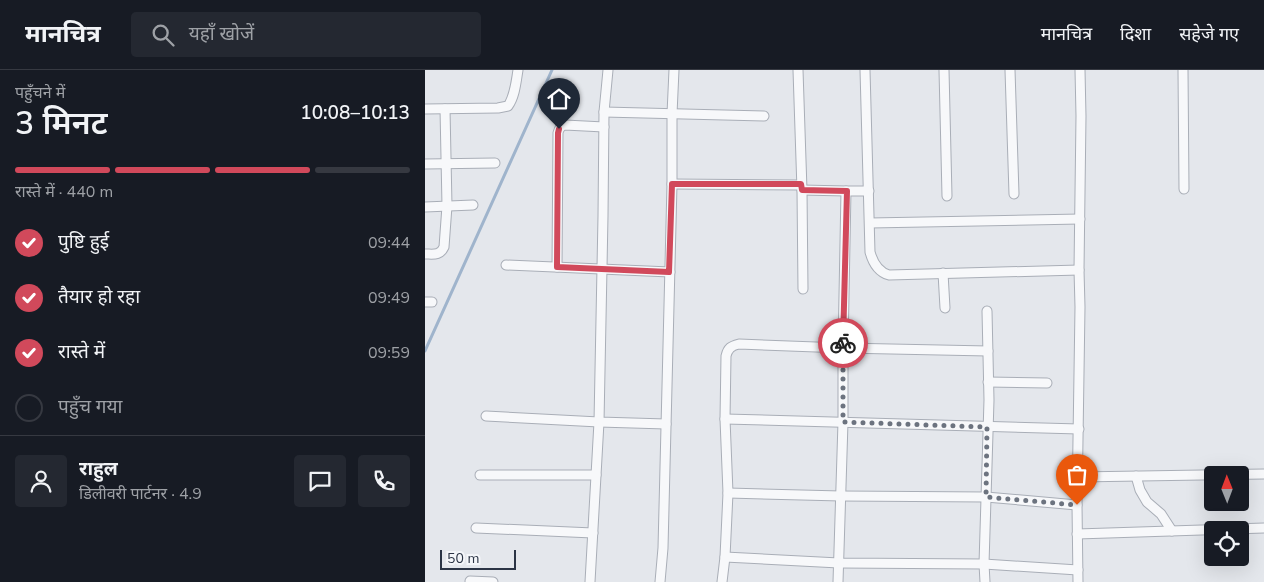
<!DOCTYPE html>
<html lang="hi">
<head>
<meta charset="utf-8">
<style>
	:root { --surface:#171b24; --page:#242831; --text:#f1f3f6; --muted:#9ea1a6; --line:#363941; --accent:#d1495b }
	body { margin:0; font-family:"Nunito Sans","Noto Sans Devanagari",sans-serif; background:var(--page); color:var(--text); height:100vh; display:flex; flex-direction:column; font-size:19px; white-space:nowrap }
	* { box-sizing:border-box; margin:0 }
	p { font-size:16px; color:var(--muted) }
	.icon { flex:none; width:28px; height:28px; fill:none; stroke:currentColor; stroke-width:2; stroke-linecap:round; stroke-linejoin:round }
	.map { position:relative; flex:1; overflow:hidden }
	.drawer { display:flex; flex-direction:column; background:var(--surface); width:425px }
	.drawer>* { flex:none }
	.needle { width:32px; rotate:359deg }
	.fabs { position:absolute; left:779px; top:396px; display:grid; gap:10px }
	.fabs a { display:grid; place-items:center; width:45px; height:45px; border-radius:5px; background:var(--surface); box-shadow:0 5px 20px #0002; font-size:25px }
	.scale { position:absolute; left:15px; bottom:12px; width:76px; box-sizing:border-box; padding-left:5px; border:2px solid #2b3445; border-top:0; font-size:14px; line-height:18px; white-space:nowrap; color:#2b3445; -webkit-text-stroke:4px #f4f6f9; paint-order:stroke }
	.pin { position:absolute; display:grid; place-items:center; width:42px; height:42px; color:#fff; margin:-51px -21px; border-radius:50% 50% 50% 0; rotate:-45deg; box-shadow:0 0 5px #0007 }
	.pin .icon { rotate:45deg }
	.courier { position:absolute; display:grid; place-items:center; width:50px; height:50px; margin:-25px; border:4px solid #d1495b; border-radius:50%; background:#fff; color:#222; box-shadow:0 1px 6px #0007 }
	.head em { font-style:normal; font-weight:600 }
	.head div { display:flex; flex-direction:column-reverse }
	.head { display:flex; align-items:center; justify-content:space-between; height:85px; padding:0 15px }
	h1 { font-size:32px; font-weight:600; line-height:38px }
	.bar { display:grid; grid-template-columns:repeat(4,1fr); gap:8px 5px; align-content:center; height:60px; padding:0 15px }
	.bar i { height:6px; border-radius:4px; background:var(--line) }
	.bar .selected { background:var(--accent) }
	.bar p { grid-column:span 4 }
	.line { display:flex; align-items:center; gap:12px; padding:0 15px; border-top:1px solid var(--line) }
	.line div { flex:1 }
	.round { display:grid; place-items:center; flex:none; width:52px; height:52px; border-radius:5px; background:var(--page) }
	ol { padding:0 15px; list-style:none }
	li { display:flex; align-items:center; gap:15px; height:55px }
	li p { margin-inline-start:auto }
	li .icon { padding:5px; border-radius:50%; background:var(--accent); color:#fff; stroke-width:4 }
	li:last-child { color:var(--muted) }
	li i { width:28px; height:28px; border:2px solid var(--line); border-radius:50% }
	header { display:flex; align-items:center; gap:30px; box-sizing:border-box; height:70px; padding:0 25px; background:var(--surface); border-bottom:1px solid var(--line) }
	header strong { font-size:24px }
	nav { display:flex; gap:28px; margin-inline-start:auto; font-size:18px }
	.search { width:350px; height:45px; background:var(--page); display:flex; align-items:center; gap:12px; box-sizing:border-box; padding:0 18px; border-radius:5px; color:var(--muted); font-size:19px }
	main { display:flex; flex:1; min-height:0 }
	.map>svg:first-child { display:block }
</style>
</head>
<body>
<header>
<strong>मानचित्र</strong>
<div class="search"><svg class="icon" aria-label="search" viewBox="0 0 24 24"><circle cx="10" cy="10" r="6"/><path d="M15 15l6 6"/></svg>यहाँ खोजें</div>
<nav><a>मानचित्र</a><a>दिशा</a><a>सहेजे गए</a></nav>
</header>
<main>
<section class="drawer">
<div class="head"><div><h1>3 मिनट</h1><p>पहुँचने में</p></div><em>10:08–10:13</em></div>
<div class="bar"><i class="selected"></i><i class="selected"></i><i class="selected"></i><i></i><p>रास्ते में · 440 m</p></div>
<ol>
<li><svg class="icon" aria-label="check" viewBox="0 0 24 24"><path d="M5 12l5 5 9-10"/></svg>पुष्टि हुई<p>09:44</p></li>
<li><svg class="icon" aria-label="check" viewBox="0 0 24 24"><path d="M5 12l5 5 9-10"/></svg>तैयार हो रहा<p>09:49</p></li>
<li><svg class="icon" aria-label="check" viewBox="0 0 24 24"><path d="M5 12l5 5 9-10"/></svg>रास्ते में<p>09:59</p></li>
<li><i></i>पहुँच गया</li>
</ol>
<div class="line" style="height:90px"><a class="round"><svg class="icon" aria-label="person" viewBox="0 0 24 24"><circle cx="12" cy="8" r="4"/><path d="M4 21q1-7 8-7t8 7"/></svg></a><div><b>राहुल</b><p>डिलीवरी पार्टनर · 4.9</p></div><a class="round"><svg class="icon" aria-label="chat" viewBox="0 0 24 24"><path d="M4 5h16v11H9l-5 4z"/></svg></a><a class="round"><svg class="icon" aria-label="phone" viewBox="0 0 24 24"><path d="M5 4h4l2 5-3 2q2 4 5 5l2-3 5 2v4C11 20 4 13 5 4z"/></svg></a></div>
</section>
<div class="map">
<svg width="839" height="512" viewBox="0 0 839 512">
	<rect width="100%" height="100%" fill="#e4e7ec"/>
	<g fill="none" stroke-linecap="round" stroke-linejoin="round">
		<!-- stream -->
		<polyline stroke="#9fb4cc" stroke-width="3" points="0,281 127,0"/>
		<!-- minor casing -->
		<g stroke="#a9aeb7" stroke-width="11">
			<g id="minor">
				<polyline points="373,0 377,120 378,219"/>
				<path d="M440 0 445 182C448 193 453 202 464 205L654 200"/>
				<polyline points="519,0 522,126"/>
				<polyline points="585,0 589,124"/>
				<polyline points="758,0 759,119"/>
				<path d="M0 39 73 38 83 36C90 26 91 12 93 0"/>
				<polyline points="179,42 339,46"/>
				<polyline points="0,94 70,93"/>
				<polyline points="247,114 376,115"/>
				<polyline points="377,120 421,121 444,121"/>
				<polyline points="0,137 48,135"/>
				<polyline points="445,153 655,149"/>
				<path d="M0 184C8 184 15 186 19 177L22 136 20 39"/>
				<polyline points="81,195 245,202"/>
				<path d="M132 197 133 63C134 58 136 56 140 55L179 57"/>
				<polyline points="518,203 520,238"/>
				<polyline points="0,232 7,232"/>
				<polyline points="563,312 622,313"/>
				<polyline points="61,346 174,352 241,354"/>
				<polyline points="300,349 654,359"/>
				<polyline points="55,405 171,405"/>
				<polyline points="711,406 715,420 722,432 736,444 747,461"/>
				<polyline points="653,407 839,404"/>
				<polyline points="303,423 416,426 561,427 652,435"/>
				<polyline points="51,458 168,463"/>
				<polyline points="652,464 839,458"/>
				<polyline points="300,487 414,493 559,494 653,500"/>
				<polyline points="45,511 68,512"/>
				<polyline points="165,512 174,352 178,146 179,42 183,0"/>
				<polyline points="235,512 238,478 247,114 247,44 249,0"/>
				<path d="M297 512 300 487 303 423 300 349 301 286C303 278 306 276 314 274L418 278 563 281"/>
				<polyline points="413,512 418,352 418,278 421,121"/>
				<polyline points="560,512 559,494 564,330 562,241"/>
				<polyline points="653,512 652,435 655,237 654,200 656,46 655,0"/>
			</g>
		</g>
		<!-- minor -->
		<use href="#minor" stroke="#f7f8fa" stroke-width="9"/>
	</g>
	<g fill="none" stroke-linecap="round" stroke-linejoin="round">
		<!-- done -->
		<polyline stroke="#6c737f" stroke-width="5" stroke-dasharray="0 9" points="418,273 418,352 562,357 561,427 652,435"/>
		<!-- route -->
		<polyline stroke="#d1495b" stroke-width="6" points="134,59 133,63 132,197 244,202 247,114 376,114 377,120 422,121 418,273"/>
	</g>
</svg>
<div class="fabs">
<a><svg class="needle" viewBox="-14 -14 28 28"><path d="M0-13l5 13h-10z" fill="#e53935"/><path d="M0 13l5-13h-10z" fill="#9ea1a6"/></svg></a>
<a><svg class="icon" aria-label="locate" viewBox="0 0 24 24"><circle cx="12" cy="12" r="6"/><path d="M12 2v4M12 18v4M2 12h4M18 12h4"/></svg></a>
</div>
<div class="scale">50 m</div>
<div class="pin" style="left:652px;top:435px;background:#ea580c"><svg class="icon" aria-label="bag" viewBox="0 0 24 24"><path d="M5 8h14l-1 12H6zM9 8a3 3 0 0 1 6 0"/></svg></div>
<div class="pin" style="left:134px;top:59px;background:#1f2937"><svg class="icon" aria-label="home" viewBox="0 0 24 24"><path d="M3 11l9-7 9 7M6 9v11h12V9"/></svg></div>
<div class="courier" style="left:418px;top:273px"><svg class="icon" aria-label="bike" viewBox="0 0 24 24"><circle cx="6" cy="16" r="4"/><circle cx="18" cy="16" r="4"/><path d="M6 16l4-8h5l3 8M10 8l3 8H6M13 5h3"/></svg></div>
</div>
</main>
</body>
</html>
